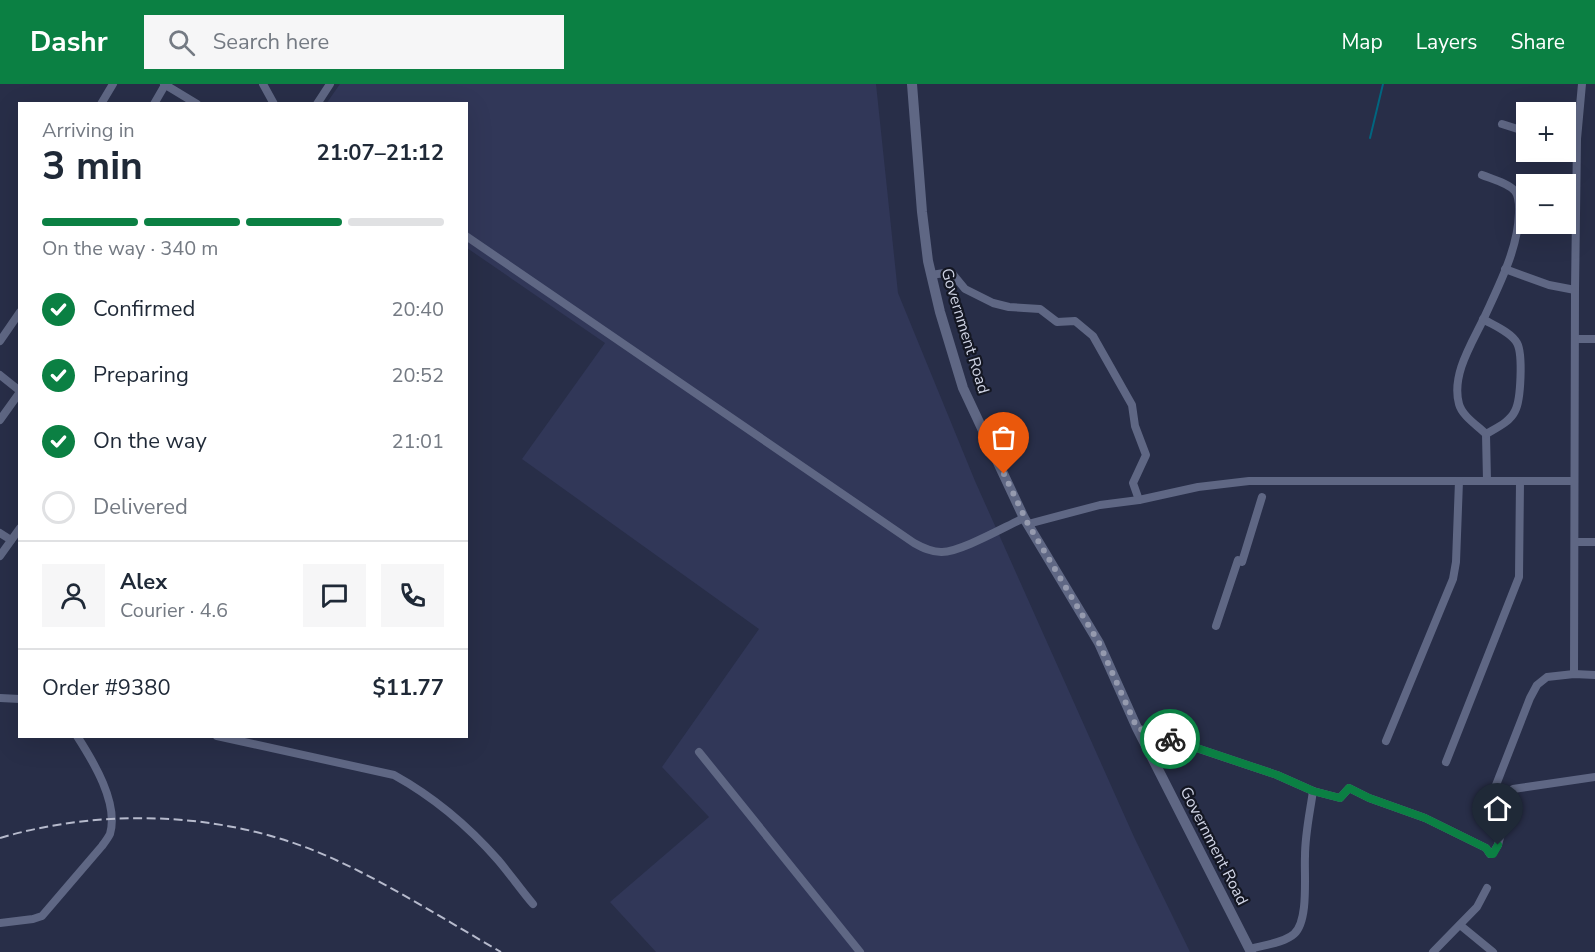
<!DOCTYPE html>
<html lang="en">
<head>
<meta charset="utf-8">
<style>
	:root { --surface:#fff; --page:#f6f6f7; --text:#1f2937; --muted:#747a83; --line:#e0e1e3; --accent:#0b8043 }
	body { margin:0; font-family:"Nunito Sans",sans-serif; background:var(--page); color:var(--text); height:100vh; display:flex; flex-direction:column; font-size:22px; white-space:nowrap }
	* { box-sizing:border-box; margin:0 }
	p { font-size:20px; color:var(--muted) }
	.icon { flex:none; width:33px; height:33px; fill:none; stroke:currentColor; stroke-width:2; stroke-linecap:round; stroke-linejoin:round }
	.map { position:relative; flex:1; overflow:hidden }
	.side { position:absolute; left:18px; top:18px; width:450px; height:636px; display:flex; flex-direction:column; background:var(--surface); border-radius:0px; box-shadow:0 6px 24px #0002 }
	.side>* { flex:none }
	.controls { position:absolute; left:1516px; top:18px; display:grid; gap:12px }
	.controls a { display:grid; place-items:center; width:60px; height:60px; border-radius:0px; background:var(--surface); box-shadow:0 6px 24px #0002; font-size:30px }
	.pin { position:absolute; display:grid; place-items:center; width:51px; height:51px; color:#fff; margin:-62px -26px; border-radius:50% 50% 50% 0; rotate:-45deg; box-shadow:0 0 6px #0007 }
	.pin .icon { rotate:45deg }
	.courier { position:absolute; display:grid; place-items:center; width:60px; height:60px; margin:-30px; border:4px solid #0b8043; border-radius:50%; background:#fff; color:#222; box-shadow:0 2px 8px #0007 }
	.overview em { font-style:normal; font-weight:700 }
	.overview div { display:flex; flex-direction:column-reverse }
	.overview { display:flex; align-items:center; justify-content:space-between; height:102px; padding:0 24px }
	h1 { font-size:39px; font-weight:700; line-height:45px }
	.bar { display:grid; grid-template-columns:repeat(4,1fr); gap:9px 6px; align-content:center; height:72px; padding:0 24px }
	.bar i { height:8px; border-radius:4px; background:var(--line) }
	.bar .current { background:var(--accent) }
	.bar p { grid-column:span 4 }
	.line { display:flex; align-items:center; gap:15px; padding:0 24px; border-top:2px solid var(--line) }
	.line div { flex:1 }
	.round { display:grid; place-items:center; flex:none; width:63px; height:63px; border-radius:0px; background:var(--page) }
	ol { padding:0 24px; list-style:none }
	li { display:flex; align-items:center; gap:18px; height:66px }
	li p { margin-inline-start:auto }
	li .icon { padding:6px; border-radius:50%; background:var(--accent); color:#fff; stroke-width:4 }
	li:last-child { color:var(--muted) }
	li i { width:33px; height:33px; border:3px solid var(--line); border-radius:50% }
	header { display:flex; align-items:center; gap:36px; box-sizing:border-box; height:84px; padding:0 30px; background:var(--accent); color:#fff }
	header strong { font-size:28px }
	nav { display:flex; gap:33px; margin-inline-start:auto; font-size:21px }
	.search { width:420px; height:54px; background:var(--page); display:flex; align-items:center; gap:15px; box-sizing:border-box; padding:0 21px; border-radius:0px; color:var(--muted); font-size:22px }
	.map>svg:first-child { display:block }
</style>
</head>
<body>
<header>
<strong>Dashr</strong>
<div class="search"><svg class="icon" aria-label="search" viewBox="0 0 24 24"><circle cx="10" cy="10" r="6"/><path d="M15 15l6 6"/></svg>Search here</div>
<nav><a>Map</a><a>Layers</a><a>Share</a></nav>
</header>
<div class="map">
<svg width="1595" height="868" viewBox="0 0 1595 868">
	<rect width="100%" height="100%" fill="#282e48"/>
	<!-- built -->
	<polygon fill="#313758" points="340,0 876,0 898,209 975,397 1134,753 1190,868 656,868 610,818 709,733 662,683 759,545 522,375 605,259 467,164 466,20 326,20"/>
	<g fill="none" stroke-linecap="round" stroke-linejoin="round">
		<!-- stream -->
		<polyline stroke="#01657f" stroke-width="2" points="1370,54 1383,0"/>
		<!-- street -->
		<g stroke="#5f6784" stroke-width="8">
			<polyline points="164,0 197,20"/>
			<polyline points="263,0 274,20"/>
			<polyline points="101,20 113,0"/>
			<polyline points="154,20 165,1"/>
			<polyline points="317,20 330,0"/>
			<polyline points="1502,40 1527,48"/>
			<polyline points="1566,55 1577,55"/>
			<path d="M1482 91C1492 95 1508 99 1515 107 1520 114 1519 122 1519 129 1518 165 1499 201 1484 234 1472 259 1451 291 1459 320 1462 332 1478 342 1486 350L1487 397"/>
			<path d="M466 152 914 459C923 464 931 468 941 468 959 469 1006 442 1024 434"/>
			<polyline points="1505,185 1549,201 1575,206"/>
			<polyline points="931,191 951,188 965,205 993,219 1009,223 1040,225 1057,238 1075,237 1093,252 1132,321 1135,342 1146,371 1133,399 1139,416"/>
			<path d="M1483 235C1493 241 1511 248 1517 259 1523 270 1521 316 1515 327 1510 338 1496 344 1486 350"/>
			<polyline points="1575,255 1595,255"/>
			<polyline points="0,257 20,228"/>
			<polyline points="0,291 20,307"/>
			<polyline points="0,336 20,308"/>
			<polyline points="1028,440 1100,421 1139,416 1198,403 1249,397 1574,397"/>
			<polyline points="0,449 11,456"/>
			<polyline points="1575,458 1595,458"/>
			<polyline points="0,472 20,444"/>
			<polyline points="1242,478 1262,413"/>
			<polyline points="1216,542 1238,476"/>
			<polyline points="1574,590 1575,206 1577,55 1582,0"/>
			<polyline points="0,614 20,615"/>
			<polyline points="1137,644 1277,691 1313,707 1340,714 1349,704 1369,714 1425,734 1486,764 1490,770 1493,769 1498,761 1513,705 1595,693"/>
			<path d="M217 652 394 691C432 712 469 743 498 776 510 790 521 806 533 820"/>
			<polyline points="1386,657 1453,495 1456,478 1459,397"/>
			<polyline points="699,668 860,868"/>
			<polyline points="1446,678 1519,493 1520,398"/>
			<polyline points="1496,701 1530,614 1537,601 1547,593 1574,590 1595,591"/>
			<path d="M0 839 33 835 42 832 102 762C105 758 108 754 110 750 119 719 93 677 77 652"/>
			<polyline points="1460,841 1493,868"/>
			<path d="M1250 865C1263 861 1284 859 1294 850 1309 837 1304 791 1305 772 1305 750 1310 728 1313 707"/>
			<polyline points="1433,868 1477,823 1487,804"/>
		</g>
		<!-- secondary -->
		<polyline stroke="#5f6784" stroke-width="10" points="912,0 922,128 928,177 940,228 963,304 1024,434 1099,559 1137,644 1251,868"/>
		<!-- rail -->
		<path stroke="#b6bacc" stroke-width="2" stroke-dasharray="9 4.5" stroke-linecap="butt" d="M0 754C108 722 235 728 338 777 394 803 447 837 501 868"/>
	</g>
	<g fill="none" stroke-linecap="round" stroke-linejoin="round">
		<!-- done -->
		<polyline stroke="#959aae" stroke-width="6" stroke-dasharray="0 10.8" points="1004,390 1028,440 1099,559 1137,644 1170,655"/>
		<!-- route -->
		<polyline stroke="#0b8043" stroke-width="8" points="1170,655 1277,691 1313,707 1340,714 1349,704 1369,714 1425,734 1486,764 1490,770 1493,770 1498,761"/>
	</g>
	<g text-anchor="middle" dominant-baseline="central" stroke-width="4.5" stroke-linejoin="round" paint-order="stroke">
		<!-- street labels -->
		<g font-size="16" fill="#d0d4e5" stroke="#141723">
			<text transform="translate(965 247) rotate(73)">Government Road</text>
			<text transform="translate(1214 762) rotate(63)">Government Road</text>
		</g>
	</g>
</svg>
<div class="controls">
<a>+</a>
<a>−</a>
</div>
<div class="pin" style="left:1004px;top:390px;background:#ea580c"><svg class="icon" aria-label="bag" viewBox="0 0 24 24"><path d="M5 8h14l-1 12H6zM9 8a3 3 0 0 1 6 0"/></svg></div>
<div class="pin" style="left:1498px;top:761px;background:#1f2937"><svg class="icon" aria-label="home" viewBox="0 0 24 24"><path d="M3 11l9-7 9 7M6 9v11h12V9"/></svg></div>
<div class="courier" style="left:1170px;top:655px"><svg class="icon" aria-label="bike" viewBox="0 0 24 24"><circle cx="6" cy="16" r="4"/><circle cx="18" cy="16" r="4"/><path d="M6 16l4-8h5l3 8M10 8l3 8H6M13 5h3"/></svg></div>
<section class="side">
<div class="overview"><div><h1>3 min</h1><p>Arriving in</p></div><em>21:07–21:12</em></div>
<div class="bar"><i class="current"></i><i class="current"></i><i class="current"></i><i></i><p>On the way · 340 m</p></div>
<ol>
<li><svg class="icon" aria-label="check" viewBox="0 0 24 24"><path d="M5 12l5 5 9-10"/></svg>Confirmed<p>20:40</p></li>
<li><svg class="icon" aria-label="check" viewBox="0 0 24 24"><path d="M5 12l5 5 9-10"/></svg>Preparing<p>20:52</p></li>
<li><svg class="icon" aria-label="check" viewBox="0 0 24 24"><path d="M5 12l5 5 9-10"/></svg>On the way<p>21:01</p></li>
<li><i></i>Delivered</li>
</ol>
<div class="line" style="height:108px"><a class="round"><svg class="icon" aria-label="person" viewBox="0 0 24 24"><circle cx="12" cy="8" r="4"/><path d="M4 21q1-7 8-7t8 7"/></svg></a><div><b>Alex</b><p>Courier · 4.6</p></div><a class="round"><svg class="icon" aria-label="chat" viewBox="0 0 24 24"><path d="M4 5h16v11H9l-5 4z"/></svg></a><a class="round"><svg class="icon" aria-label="phone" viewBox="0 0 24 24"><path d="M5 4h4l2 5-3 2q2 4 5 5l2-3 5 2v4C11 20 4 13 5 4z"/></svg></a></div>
<div class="line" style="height:78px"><div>Order #9380</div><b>$11.77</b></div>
</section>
</div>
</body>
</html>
